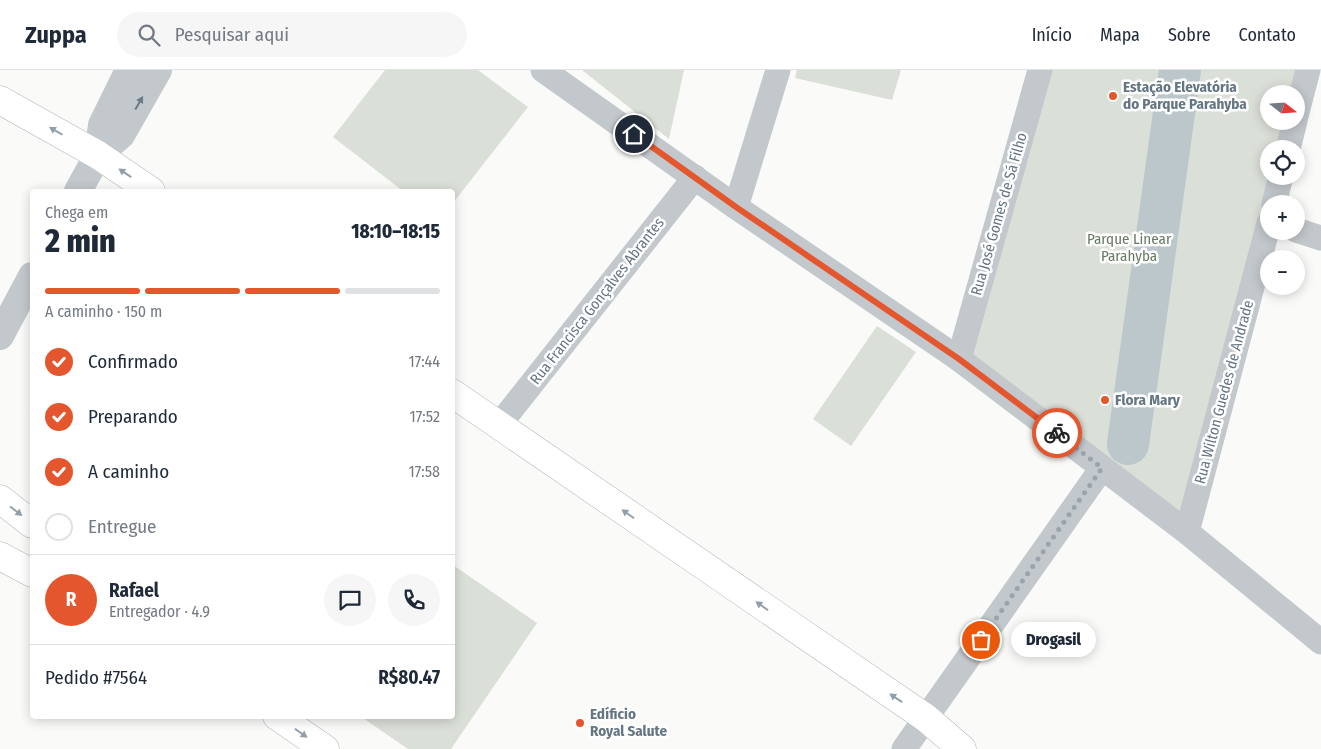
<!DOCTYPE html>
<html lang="pt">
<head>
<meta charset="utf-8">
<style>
	:root { --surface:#fff; --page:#f6f6f7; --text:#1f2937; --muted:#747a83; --line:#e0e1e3; --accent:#e4572e }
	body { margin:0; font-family:"Fira Sans Condensed",sans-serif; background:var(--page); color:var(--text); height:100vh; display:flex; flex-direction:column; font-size:19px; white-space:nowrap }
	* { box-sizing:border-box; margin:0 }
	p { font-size:16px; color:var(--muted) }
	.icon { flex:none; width:28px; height:28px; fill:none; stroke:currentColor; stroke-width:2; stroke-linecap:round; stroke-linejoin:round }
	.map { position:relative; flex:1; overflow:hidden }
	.side { position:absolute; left:30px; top:119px; width:425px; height:530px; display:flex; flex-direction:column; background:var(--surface); border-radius:5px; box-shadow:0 2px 12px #0003 }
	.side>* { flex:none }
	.needle { width:32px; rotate:107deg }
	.tools { position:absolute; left:1260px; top:15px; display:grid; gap:10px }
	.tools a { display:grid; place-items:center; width:45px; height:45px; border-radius:50%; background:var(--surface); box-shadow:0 2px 12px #0003; font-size:25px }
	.pin { position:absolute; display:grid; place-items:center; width:42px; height:42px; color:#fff; margin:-21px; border:2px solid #fff; border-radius:50%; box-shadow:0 1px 5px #0007 }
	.courier { position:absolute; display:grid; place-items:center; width:50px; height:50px; margin:-25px; border:4px solid #e4572e; border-radius:50%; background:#fff; color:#222; box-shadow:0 1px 6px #0007 }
	.bubble { position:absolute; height:35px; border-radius:18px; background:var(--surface); box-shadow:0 2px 12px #0003; font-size:16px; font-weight:800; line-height:35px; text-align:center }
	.summary em { font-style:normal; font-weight:800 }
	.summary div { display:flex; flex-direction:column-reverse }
	.summary { display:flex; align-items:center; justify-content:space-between; height:85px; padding:0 15px }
	h1 { font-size:32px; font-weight:800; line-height:38px }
	.bar { display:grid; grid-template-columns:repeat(4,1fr); gap:8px 5px; align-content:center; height:60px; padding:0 15px }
	.bar i { height:6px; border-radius:4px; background:var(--line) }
	.bar .selected { background:var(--accent) }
	.bar p { grid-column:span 4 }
	.line { display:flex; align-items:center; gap:12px; padding:0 15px; border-top:1px solid var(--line) }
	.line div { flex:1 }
	.round { display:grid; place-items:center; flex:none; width:52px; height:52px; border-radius:26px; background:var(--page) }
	ol { padding:0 15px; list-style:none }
	li { display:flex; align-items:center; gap:15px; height:55px }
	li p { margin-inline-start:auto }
	li .icon { padding:5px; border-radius:50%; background:var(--accent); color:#fff; stroke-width:4 }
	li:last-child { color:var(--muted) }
	li i { width:28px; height:28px; border:2px solid var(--line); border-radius:50% }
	header { display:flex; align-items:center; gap:30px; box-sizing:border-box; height:70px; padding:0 25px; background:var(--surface); border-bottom:1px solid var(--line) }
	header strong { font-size:24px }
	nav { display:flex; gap:28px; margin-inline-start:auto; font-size:18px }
	.search { width:350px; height:45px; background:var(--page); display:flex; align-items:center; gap:12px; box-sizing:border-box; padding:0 18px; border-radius:28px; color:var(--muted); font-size:19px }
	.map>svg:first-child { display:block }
</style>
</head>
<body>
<header>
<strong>Zuppa</strong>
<div class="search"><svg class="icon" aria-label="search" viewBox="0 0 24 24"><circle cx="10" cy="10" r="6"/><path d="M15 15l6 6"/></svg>Pesquisar aqui</div>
<nav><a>Início</a><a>Mapa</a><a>Sobre</a><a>Contato</a></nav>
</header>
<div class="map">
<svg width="1321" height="679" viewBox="0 0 1321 679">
	<rect width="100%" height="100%" fill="#fafaf8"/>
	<!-- green -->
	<g fill="#dadfd7" fill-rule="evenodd">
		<polygon points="385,0 478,0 528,37 453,133 452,121 403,121 333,67"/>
		<polygon points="582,0 684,0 669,69"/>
		<polygon points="797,0 901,0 892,30 795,8"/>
		<path d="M1031 0H1319L1296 92V79H1269V134L1189 466 954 290ZM1269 24H1296V51H1269Z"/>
		<polygon points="877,256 916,282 851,376 813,349"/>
		<polygon points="453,495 537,553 451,679 408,679 360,646 452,646"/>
	</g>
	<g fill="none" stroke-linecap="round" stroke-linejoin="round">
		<!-- river -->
		<polyline stroke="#bbc7cb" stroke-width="42" points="1128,374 1180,0"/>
		<!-- primary casing -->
		<g stroke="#b5babe" stroke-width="29">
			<g id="primary">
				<polyline points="0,30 98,85 151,121"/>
				<polyline points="452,323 926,648 962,679"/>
				<polyline points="0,429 32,454"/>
				<polyline points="0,486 32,503"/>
				<polyline points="277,646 325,679"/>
			</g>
		</g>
		<!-- minor -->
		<g stroke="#c3c8cc" stroke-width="25">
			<polyline points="543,0 736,137 959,289 1187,462 1321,572"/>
			<polyline points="1296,46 1308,0"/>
			<polyline points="1288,79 1295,51"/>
			<polyline points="1274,134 1281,106"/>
			<polyline points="736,137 778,0"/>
			<polyline points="1296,160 1321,168"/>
			<polyline points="959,289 1040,0"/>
			<polyline points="499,355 695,107"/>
			<polyline points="1187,462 1269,153"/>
			<polyline points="904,679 1102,398"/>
		</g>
		<!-- tertiary -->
		<g stroke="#c3c8cc" stroke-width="28">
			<polyline points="98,85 102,55 129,0"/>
			<polyline points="78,121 98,85 121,65 158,0"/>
			<polyline points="0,266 32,206"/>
		</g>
		<!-- primary -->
		<use href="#primary" stroke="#fff" stroke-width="28"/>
	</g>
	<!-- one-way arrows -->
	<defs><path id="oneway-solid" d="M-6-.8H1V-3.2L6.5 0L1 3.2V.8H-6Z" transform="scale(1.25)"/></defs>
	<use fill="#6a7a87" href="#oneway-solid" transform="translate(139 33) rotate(-60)"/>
	<g fill="#939fa8">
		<use href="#oneway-solid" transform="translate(56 61) rotate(-150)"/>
		<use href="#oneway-solid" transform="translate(125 103) rotate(-146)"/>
		<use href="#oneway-solid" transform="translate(16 441) rotate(37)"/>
		<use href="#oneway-solid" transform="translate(628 444) rotate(-145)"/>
		<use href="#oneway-solid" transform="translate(762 536) rotate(-145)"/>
		<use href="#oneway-solid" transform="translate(896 628) rotate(-146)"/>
		<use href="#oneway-solid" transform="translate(301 663) rotate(35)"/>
	</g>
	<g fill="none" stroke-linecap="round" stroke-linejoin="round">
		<!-- done -->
		<polyline stroke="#99a4ac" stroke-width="5" stroke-dasharray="0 9" points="981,570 1102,398 1057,363"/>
		<!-- route -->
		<polyline stroke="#e4572e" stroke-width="6" points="634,64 736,137 959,289 1057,363"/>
	</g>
	<!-- markers -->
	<g fill="#e4572e" stroke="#fff" stroke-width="2">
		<circle cx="1113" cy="26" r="5"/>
		<circle cx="1105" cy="330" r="5"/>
		<circle cx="580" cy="653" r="5"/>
	</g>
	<g text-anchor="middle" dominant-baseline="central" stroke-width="5" stroke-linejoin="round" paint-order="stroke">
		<!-- poi labels -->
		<g font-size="15" font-weight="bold" fill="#657683" stroke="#fff" text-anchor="start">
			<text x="1123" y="17">Estação Elevatória<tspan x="1123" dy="17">do Parque Parahyba</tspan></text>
			<text x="1115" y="330">Flora Mary</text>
			<text x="590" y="644">Edíficio<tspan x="590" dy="17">Royal Salute</tspan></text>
		</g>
		<!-- street labels -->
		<g font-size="15" fill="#657683" stroke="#fff">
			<text transform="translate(999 144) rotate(-74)">Rua José Gomes de Sá Filho</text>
			<text transform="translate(597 231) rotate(-52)">Rua Francisca Gonçalves Abrantes</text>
			<text transform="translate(1224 322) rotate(-75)">Rua Wilton Guedes de Andrade</text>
		</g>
		<!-- park labels -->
		<g font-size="15" fill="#687a64" stroke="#fff">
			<text x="1129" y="169">Parque Linear<tspan x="1129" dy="17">Parahyba</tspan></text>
		</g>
	</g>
</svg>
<div class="tools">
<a><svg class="needle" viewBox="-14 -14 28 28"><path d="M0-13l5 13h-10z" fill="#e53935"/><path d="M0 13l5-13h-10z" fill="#747a83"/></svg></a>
<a><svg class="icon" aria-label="locate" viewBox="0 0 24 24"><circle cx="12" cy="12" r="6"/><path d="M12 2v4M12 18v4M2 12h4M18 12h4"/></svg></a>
<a>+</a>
<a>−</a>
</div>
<div class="pin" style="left:981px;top:570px;background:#ea580c"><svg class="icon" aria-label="bag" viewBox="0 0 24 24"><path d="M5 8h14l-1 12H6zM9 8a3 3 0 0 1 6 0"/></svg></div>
<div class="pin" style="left:634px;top:64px;background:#1f2937"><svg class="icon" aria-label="home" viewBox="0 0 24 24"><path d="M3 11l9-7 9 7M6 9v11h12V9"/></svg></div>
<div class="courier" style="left:1057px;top:363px"><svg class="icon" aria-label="bike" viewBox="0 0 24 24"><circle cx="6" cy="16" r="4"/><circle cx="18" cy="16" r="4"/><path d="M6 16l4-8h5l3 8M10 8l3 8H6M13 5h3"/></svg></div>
<div class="bubble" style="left:1011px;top:552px;width:85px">Drogasil</div>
<section class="side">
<div class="summary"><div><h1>2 min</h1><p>Chega em</p></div><em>18:10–18:15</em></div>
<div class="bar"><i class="selected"></i><i class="selected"></i><i class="selected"></i><i></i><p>A caminho · 150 m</p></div>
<ol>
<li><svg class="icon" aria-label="check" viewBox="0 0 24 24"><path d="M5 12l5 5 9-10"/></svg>Confirmado<p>17:44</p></li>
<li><svg class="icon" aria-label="check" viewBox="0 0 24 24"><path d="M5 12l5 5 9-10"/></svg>Preparando<p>17:52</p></li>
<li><svg class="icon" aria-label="check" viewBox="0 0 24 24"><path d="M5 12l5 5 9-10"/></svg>A caminho<p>17:58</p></li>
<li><i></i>Entregue</li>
</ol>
<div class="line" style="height:90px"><b class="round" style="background:var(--accent);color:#fff">R</b><div><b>Rafael</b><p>Entregador · 4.9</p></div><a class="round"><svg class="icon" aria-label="chat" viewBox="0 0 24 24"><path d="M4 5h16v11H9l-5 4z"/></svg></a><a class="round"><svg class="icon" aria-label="phone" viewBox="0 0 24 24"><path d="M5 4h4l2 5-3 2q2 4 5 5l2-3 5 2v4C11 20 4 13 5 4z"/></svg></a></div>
<div class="line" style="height:65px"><div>Pedido #7564</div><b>R$80.47</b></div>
</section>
</div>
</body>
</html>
